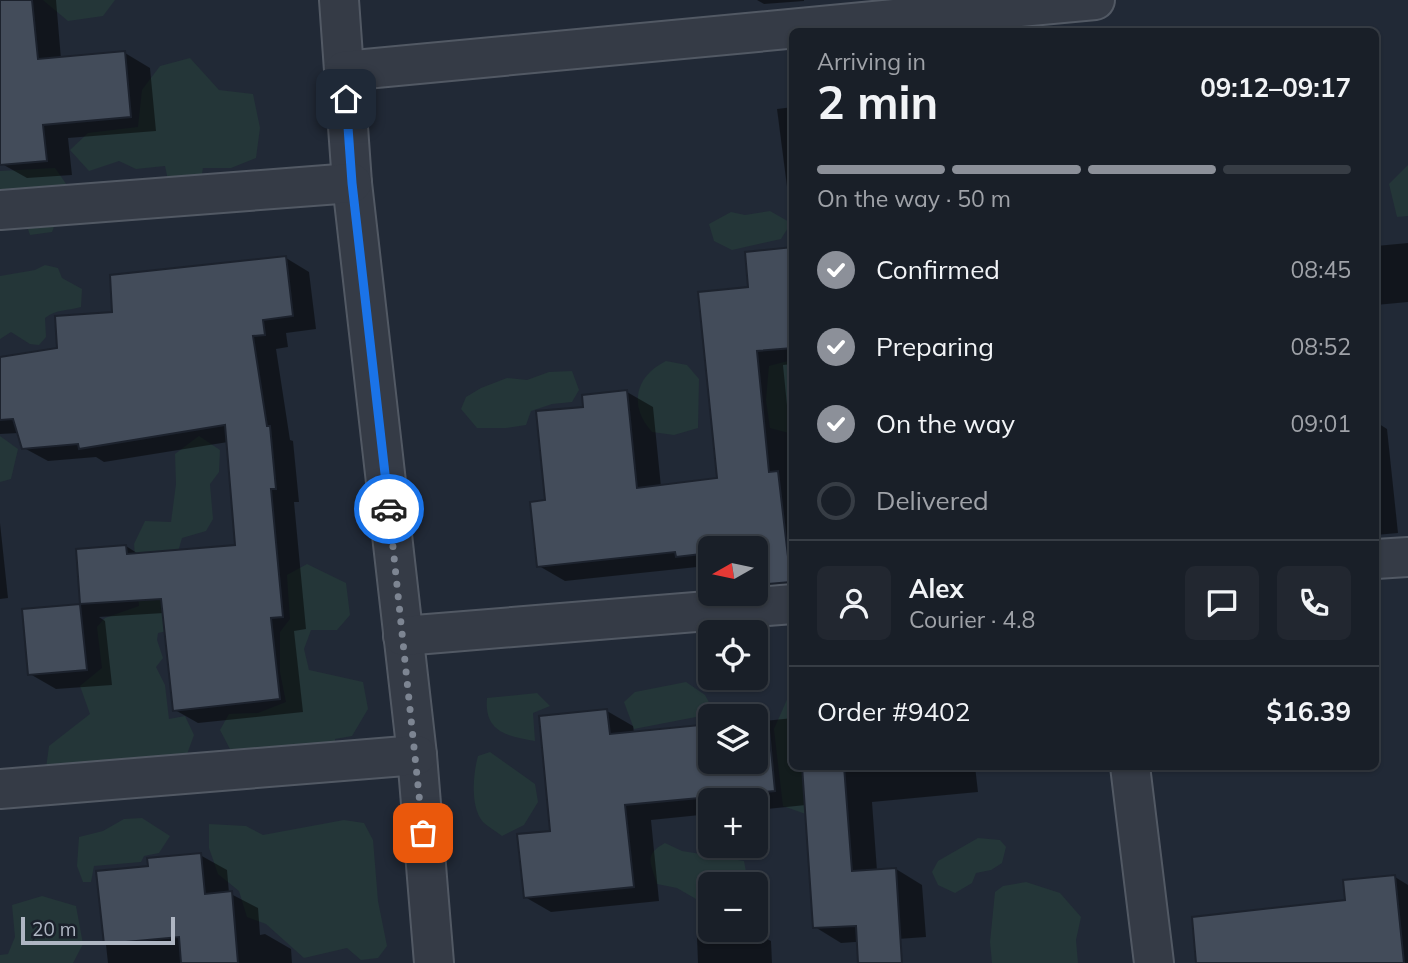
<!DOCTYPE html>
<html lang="en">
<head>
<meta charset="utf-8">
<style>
	:root { --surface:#191f28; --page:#222730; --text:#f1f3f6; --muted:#9fa2a8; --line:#373d45; --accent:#8c9099 }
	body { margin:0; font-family:Mulish,sans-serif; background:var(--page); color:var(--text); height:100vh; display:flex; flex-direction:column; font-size:26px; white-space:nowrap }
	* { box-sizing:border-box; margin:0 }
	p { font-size:23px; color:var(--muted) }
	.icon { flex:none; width:38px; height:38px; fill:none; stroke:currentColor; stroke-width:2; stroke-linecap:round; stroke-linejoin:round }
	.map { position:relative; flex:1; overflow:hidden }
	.details { position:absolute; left:789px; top:28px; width:590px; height:742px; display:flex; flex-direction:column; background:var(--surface); border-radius:10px; box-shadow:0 2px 5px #0004,0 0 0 2px var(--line) }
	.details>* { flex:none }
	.needle { width:46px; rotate:261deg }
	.buttons { position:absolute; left:698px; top:536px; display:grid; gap:14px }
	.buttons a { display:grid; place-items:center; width:70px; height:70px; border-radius:10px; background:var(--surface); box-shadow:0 2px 5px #0004,0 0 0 2px var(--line); font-size:35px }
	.scale { position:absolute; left:21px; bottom:18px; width:154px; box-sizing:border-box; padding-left:7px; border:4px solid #afb6c3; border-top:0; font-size:19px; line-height:24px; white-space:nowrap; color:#afb6c3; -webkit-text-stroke:5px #1a202b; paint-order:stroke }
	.pin { position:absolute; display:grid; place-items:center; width:60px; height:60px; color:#fff; margin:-30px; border-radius:14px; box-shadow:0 4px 10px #0006 }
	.courier { position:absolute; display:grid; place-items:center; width:70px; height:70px; margin:-35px; border:5px solid #1a73e8; border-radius:50%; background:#fff; color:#222; box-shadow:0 2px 9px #0007 }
	.head em { font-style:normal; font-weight:700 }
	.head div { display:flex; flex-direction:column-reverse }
	.head { display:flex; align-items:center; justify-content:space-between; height:119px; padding:0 28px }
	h1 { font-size:46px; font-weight:700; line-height:52px }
	.bar { display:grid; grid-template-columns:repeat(4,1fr); gap:10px 7px; align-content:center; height:84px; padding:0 28px }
	.bar i { height:9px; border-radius:5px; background:var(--line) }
	.bar .active { background:var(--accent) }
	.bar p { grid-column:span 4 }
	.line { display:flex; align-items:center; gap:18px; padding:0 28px; border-top:2px solid var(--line) }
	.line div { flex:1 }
	.round { display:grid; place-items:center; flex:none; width:74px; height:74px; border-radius:10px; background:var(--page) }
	ol { padding:0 28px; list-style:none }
	li { display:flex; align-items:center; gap:21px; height:77px }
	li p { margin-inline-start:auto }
	li .icon { padding:7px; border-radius:50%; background:var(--accent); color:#fff; stroke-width:4 }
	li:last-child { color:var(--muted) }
	li i { width:38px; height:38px; border:4px solid var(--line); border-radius:50% }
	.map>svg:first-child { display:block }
</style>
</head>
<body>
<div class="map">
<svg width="1408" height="963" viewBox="0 0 1408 963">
	<rect width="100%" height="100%" fill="#212936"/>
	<!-- green -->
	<g fill="#243638">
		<polygon points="43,0 115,0 103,16 68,21"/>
		<polygon points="190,58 219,90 253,94 260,128 256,158 231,168 203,168 199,191 171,194 165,166 136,169 119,161 89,171 70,150 88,133 138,127 142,90 160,66"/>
		<polygon points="1408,165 1408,216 1397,217 1389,184"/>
		<polygon points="55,168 69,188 52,232 30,235 22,212 0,219 0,171"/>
		<polygon points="770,211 791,223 781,239 732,250 714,241 709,224 731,212 745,215"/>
		<path d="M45 265 58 268 62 278 82 289 81 307C67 311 57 309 45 318L46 337 39 345 30 344 11 332 0 339V276L35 270Z"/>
		<polygon points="792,360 793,361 793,434 770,428 766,400 769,366"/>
		<path d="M666 361 687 365 699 379 698 428 674 435 652 432C629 406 634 377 666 361Z"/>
		<polygon points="572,371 579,390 572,402 552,404 531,411 526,425 506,428 477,428 461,409 466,397 481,388 507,378 527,380 549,372"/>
		<polygon points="0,436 18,449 11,479 0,482"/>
		<polygon points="199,436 220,450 219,472 210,484 213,519 206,531 182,538 174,565 181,628 158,633 157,640 163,658 156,667 165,685 169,719 185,716 194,735 186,757 45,776 49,746 90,714 80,686 102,668 97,627 105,618 139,606 134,544 145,521 171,522 176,484 175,454"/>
		<polygon points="307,564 346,583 350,615 337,630 311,630 304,649 309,670 363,682 368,709 352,736 335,739 336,754 232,753 220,730 229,714 258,713 286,702 280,672 280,632 290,619 287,575"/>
		<polygon points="686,682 705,695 711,706 701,716 634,729 624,702 635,692"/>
		<polygon points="793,686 793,766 831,767 817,818 783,806 774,729"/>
		<path d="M537 693 550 706 533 713 535 741C507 736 484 732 487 698Z"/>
		<path d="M490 752 535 784 538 802 524 825 502 836C496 831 488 827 483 822 470 807 473 774 478 756Z"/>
		<polygon points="142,818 170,836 159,853 144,856 141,862 94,866 91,882 83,882 77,866 79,837 103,831 124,819"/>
		<polygon points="344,820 364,823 373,840 378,901 387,946 378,958 361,960 347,948 304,958 266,924 247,917 239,891 218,874 209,848 209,824 246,826 263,835"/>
		<polygon points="978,838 1000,840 1006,847 1002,863 991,870 976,873 972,883 955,893 938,885 932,872 938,861"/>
		<path d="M665 843 682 851 744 861 748 882 746 884H710V902L696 899 677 888 657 884C651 863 643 855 665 843Z"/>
		<polygon points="1026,882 1060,893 1081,917 1076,940 1078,963 992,963 990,942 995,892 1003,886"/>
		<polygon points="42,896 76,906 83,944 73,963 0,963 0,955 8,954 15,937 12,905"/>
	</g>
	<!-- shadow -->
	<g fill="#0007">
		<polygon points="0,0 56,0 61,59 125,53 150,68 156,131 68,138 72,175 27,178 2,164 0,139"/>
		<polygon points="757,0 804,0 804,1 764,4"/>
		<polygon points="793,107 793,205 789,202 777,109"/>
		<polygon points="1408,243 1408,302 1376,305 1376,246"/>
		<polygon points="793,249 793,364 783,365 793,465 793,598 756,593 756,548 710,548 710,570 704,571 697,567 565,581 539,566 547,502 584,408 627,392 653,407 661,487 719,479 750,289"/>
		<polygon points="286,258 309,272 316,329 286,333 288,347 276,349 290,440 293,441 299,502 294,502 306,629 294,631 303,712 198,723 175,710 164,613 99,617 105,621 112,685 56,689 30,674 24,610 81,606 78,550 126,546 140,555 237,547 228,442 104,462 96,457 48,461 24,448 19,433 0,434 0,359 59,349 114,313"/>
		<polygon points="1376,422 1387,429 1398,533 1376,535"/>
		<polygon points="0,523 8,598 0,599"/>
		<polygon points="607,711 633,726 634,733 710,726 710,761 756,761 756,722 793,718 793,766 975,766 978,792 872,802 877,871 896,869 922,885 926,937 841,943 815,927 806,805 756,810 756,800 710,800 710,814 651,820 659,901 551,912 525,897"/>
		<polygon points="200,855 227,870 229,893 258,908 260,935 265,934 291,949 292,963 108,963 98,873 150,867"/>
		<polygon points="1395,877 1408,885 1408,963 1198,963 1347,902"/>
		<polygon points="757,934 771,941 772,963 698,963 697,937"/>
	</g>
	<!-- building -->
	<g fill="#434c5a" stroke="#1c222d" stroke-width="2">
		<polygon points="0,0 32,0 38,59 125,51 131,117 43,125 47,161 0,165"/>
		<polygon points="793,247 793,348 757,351 769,472 778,471 791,582 756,585 756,548 710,548 710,553 676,557 675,552 537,567 530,502 545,500 536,411 583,407 582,395 627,390 637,488 717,478 698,292 748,287 745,252"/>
		<polygon points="286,256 293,316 263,320 265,335 253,336 267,426 270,426 276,489 271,489 283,617 271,618 280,699 173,711 161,599 80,604 76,549 126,545 127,554 235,545 225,425 79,449 78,444 22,449 13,419 0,420 0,357 57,348 55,316 112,312 110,275"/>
		<polygon points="80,604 87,670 28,675 22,609"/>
		<polygon points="607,709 610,734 710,724 710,761 756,761 756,720 768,719 775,791 625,805 634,887 524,898 517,834 550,831 539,716"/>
		<polygon points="802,766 844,766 852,871 896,868 902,963 858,963 856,926 813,928"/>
		<polygon points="201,853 205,894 232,891 238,963 181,963 179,937 104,944 96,871 148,866 147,858"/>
		<polygon points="1395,875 1404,963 1196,963 1192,917 1345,900 1343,880"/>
	</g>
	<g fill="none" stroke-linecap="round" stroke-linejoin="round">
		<!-- minor casing -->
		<g stroke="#525964" stroke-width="42">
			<g id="minor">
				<polyline points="339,0 352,183 417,755 434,963"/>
				<polyline points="344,71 1095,0"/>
				<polyline points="0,210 352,183"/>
				<polyline points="1376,559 1408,557"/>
				<polyline points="403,636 793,604"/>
				<polyline points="1130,766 1154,963"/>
				<polyline points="0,789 417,755"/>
			</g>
		</g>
		<!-- minor -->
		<use href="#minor" stroke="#353b46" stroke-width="38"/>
	</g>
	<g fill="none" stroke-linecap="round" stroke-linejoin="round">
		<!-- done -->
		<polyline stroke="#7d8592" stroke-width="7" stroke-dasharray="0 12.6" points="389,509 423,833"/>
		<!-- route -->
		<polyline stroke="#1a73e8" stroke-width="9" points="346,99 352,183 389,509"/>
	</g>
</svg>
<div class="buttons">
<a><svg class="needle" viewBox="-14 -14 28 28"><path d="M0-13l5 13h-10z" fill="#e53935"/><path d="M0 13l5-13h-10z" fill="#9fa2a8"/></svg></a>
<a><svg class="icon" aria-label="locate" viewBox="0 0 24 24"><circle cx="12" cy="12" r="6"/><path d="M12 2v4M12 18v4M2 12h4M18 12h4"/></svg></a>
<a><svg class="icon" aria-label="layers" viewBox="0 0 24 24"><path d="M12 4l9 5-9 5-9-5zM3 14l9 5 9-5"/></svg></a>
<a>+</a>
<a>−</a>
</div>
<div class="scale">20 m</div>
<div class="pin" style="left:423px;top:833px;background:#ea580c"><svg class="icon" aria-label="bag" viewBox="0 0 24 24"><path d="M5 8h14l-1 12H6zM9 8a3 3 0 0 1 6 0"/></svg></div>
<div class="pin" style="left:346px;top:99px;background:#1f2937"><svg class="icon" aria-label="home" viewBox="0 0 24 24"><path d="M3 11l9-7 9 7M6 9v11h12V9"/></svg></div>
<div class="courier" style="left:389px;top:509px"><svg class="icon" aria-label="car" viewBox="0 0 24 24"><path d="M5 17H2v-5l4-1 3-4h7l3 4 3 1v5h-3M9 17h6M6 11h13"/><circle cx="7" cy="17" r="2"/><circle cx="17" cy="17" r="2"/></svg></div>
<section class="details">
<div class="head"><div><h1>2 min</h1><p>Arriving in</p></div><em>09:12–09:17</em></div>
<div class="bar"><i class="active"></i><i class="active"></i><i class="active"></i><i></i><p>On the way · 50 m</p></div>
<ol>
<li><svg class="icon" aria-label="check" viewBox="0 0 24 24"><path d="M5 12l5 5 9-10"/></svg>Confirmed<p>08:45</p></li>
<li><svg class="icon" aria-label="check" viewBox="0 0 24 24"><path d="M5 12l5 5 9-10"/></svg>Preparing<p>08:52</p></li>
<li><svg class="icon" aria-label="check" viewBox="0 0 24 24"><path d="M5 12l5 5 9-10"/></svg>On the way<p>09:01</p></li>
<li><i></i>Delivered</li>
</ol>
<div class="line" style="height:126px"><a class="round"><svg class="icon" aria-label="person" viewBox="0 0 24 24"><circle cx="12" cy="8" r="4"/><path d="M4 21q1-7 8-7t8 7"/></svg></a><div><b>Alex</b><p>Courier · 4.8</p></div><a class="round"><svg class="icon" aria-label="chat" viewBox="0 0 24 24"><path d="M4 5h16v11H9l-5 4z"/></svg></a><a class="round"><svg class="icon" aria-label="phone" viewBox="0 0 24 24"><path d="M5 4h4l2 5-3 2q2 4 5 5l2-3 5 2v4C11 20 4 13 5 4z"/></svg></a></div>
<div class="line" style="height:91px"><div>Order #9402</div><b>$16.39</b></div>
</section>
</div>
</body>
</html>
